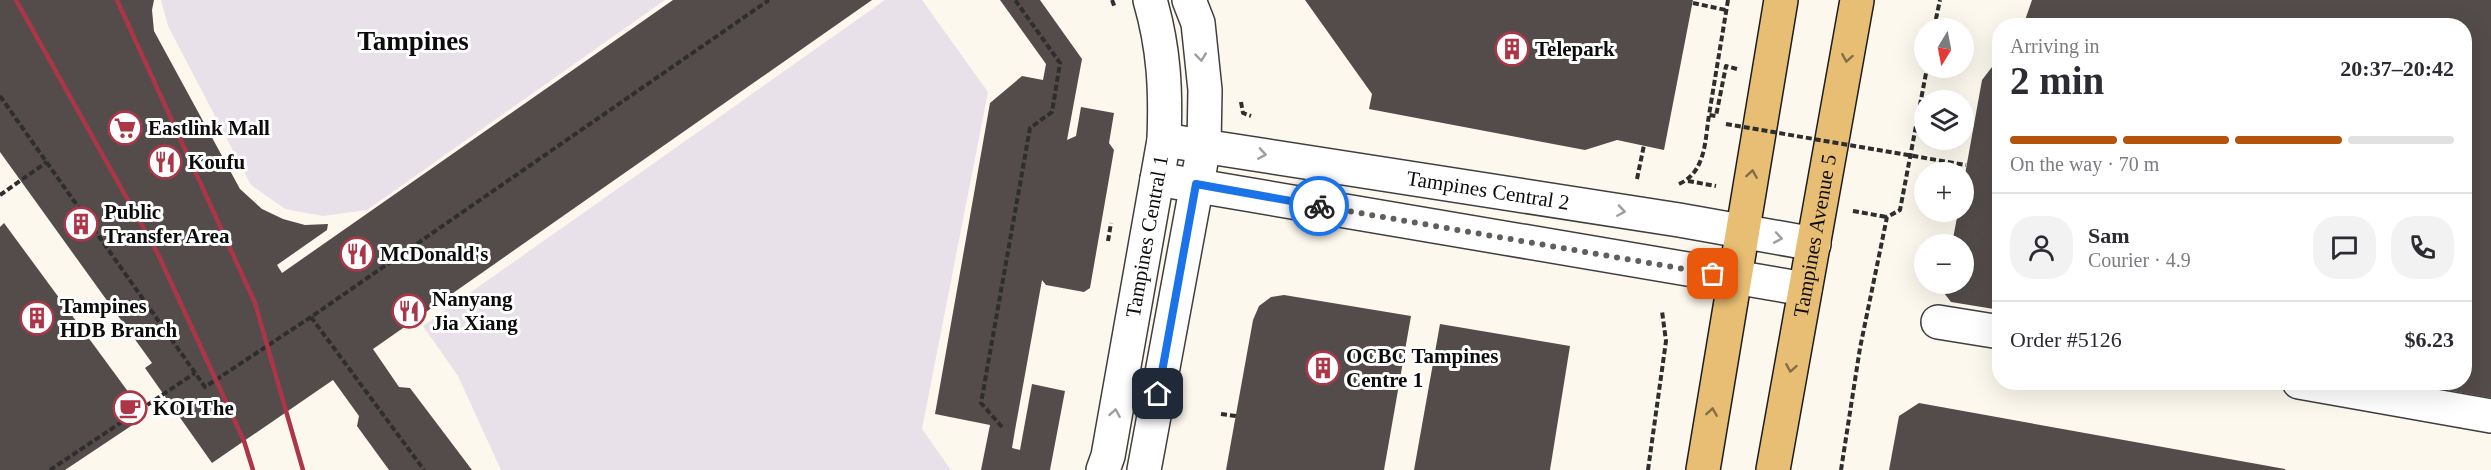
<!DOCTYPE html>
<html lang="en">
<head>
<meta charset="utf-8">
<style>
	:root { --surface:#fff; --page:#f2f2f3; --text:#2b2b33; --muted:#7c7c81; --line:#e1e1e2; --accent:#b45309 }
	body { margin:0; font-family:Georgia,serif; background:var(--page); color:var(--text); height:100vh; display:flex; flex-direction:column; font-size:22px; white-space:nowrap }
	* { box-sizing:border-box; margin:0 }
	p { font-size:20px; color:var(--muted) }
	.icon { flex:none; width:33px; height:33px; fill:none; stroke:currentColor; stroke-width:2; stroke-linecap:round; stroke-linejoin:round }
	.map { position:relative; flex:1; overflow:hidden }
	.sheet { position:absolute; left:1992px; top:18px; width:480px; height:372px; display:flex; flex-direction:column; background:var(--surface); border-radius:24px; box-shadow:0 6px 24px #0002 }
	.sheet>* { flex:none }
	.needle { width:39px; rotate:190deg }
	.buttons { position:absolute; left:1914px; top:18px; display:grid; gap:12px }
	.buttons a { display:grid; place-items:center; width:60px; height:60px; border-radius:50%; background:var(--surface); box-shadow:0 6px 24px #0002; font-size:30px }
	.pin { position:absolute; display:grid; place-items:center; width:51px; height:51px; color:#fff; margin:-26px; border-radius:12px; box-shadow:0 3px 9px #0006 }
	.courier { position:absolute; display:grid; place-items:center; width:60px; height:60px; margin:-30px; border:4px solid #1a73e8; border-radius:50%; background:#fff; color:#222; box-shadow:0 2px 8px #0007 }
	.headline em { font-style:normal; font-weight:800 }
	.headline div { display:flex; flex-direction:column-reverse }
	.headline { display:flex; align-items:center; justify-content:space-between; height:102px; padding:0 18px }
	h1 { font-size:39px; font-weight:800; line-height:45px }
	.bar { display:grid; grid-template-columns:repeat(4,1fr); gap:9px 6px; align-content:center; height:72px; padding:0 18px }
	.bar i { height:8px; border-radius:4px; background:var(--line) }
	.bar .selected { background:var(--accent) }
	.bar p { grid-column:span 4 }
	.line { display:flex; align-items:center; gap:15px; padding:0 18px; border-top:2px solid var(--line) }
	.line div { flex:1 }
	.round { display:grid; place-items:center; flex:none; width:63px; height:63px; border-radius:24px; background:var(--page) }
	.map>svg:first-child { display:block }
</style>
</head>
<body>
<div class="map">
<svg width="2491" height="470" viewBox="0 0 2491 470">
	<rect width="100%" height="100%" fill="#fdf8ed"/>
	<!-- industrial -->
	<g fill="#e8e1ea">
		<polygon points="161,0 665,0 367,210 323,216 285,209 251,185 168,26"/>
		<polygon points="885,0 922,0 988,92 922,429 951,470 501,470 458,376 423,326"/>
	</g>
	<!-- building -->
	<g fill="#534c4a">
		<polygon points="0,0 154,0 152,10 154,31 240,189 262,209 283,219 305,225 328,224 327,230 277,265 282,273 673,0 872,0 373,349 399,387 410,388 472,470 389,470 357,426 359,416 333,380 212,463 145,368 152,363 0,152"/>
		<polygon points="1000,0 1040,0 1082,59 1067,140 1076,136 1081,107 1114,113 1109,143 1114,150 1090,288 1084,292 1046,285 1042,280 1015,430 1012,448 1020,450 1032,384 1065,391 1050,470 981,470 990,425 935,414 990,103 1022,76 1043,80 1046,64"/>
		<polygon points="1305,0 1693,0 1664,150 1617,140 1585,150 1369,109 1372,94"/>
		<polygon points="2032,0 2491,0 2491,398 2413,384 2464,382 2464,26 2023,26"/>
		<polygon points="2000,63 2000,310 1951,302 1944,293 1945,284 1964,284 1964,244 1952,244 1958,212 1964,212 1964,180 1982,80 1992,67"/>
		<polygon points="4,223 146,416 65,470 0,470 0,227"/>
		<polygon points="1284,295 1411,316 1384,470 1226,470 1253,320 1259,306 1271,297"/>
		<polygon points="1440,324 1570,346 1550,470 1414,470"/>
		<polygon points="1919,403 2285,469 2285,470 1889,470 1899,416"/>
	</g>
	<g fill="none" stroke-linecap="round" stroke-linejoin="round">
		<!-- minor casing -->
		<g stroke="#3f3f3f" stroke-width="36">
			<g id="minor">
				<path id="s1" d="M1164 140 1679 220 1814 244"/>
				<polyline points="1157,179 1805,289"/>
				<polyline points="1938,322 2000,332"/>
				<polyline points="2299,382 2491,416"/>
				<path id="s2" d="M1103 470 1108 456 1164 140C1166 90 1164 48 1150 0"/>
				<polyline points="1144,470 1204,146 1205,90 1198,23 1189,0"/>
			</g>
		</g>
		<!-- major casing -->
		<g stroke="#1d1d1d" stroke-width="36">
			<g id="major">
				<polyline points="1703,470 1781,0"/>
				<path id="s3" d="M1773 470 1857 0"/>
			</g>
		</g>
		<!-- path -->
		<g stroke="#2e2e2e" stroke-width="4" stroke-dasharray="6 3" stroke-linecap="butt">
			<polyline points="1112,0 1115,8"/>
			<polyline points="1728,0 1709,115 1716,116 1726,66 1737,69"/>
			<polyline points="1693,3 1726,10"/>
			<polyline points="1934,28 1940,0"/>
			<polyline points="0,96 205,387 311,317 769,0"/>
			<polyline points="1241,102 1243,113 1251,116"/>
			<polyline points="1637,179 1644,145"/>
			<polyline points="1688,181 1716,186"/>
			<path d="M1679 184C1706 172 1705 140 1709 115"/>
			<polyline points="0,195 47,162"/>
			<polyline points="1853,211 1887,217"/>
			<polyline points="1108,241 1111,223"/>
			<polyline points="311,317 424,470"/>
			<polyline points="1221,414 1236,416"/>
			<polyline points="1002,427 981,403 1030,128 1052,112 1060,63 1015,0"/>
			<polyline points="50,470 195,373"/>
			<polyline points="1648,470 1666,341 1662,311"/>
			<polyline points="1841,470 1860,348 1887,217 1900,210 1927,68"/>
		</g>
		<!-- minor -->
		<use href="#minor" stroke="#fff" stroke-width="33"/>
		<!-- major -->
		<use href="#major" stroke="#e7be73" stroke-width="33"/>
		<!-- rail -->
		<g stroke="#aa3648" stroke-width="4.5">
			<polyline points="16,0 158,254 244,441 253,470"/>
			<polyline points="117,0 255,303 303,470"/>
		</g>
		<!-- path-bridge -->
		<polyline stroke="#2e2e2e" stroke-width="4" stroke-dasharray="6 3" stroke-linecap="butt" points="1726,124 1966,165"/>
	</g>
	<!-- one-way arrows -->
	<defs><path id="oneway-chevron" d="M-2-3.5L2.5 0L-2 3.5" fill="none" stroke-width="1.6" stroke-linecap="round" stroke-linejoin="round" transform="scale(1.5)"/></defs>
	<g stroke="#9e9e9e">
		<use href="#oneway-chevron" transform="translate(1201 57) rotate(84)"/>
		<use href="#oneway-chevron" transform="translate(1262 154) rotate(9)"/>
		<use href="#oneway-chevron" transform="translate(1621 211) rotate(9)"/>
		<use href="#oneway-chevron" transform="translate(1778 238) rotate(10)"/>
		<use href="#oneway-chevron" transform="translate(1115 413) rotate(-80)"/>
	</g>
	<g stroke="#846e45">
		<use href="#oneway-chevron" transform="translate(1847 58) rotate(100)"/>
		<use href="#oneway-chevron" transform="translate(1752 174) rotate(-81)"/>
		<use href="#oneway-chevron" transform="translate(1791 368) rotate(100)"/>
		<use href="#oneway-chevron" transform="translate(1712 412) rotate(-81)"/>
	</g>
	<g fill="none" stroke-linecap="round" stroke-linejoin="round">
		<!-- done -->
		<polyline stroke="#605f5b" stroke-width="6" stroke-dasharray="0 10.8" points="1319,206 1713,274"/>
		<!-- route -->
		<polyline stroke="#1a73e8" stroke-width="8" points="1158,394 1196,184 1319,206"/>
	</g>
	<!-- icons -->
	<defs>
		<g id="building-ring" transform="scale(1.725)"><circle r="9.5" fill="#fff" stroke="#aa3648" stroke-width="1.5"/><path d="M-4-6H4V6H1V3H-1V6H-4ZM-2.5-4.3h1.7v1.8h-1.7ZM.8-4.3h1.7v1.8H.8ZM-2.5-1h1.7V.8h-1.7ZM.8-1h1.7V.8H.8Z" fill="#aa3648"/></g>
		<g id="supermarket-ring" transform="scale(1.725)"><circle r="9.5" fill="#fff" stroke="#aa3648" stroke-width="1.5"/><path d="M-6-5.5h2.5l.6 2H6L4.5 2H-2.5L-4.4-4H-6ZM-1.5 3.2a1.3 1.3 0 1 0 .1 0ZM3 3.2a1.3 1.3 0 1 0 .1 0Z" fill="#aa3648"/></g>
		<g id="restaurant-ring" transform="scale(1.725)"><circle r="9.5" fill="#fff" stroke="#aa3648" stroke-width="1.5"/><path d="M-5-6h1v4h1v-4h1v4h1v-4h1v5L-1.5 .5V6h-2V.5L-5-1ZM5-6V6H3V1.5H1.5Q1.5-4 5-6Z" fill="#aa3648"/></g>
		<g id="cafe-ring" transform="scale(1.725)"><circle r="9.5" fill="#fff" stroke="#aa3648" stroke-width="1.5"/><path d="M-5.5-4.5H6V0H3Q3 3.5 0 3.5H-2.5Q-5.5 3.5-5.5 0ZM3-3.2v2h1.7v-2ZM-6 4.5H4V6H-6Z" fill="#aa3648"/></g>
	</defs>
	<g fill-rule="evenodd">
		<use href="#building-ring" x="1512" y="49"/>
		<use href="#supermarket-ring" x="125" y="128"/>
		<use href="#restaurant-ring" x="165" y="162"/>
		<use href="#building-ring" x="81" y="224"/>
		<use href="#restaurant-ring" x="357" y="254"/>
		<use href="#restaurant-ring" x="409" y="311"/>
		<use href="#building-ring" x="37" y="318"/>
		<use href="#building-ring" x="1323" y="368"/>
		<use href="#cafe-ring" x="130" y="408"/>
	</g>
	<g text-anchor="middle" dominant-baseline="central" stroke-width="6" stroke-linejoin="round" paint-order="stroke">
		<!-- poi labels -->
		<g font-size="21" font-weight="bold" fill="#0c0c0c" stroke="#fff" text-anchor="start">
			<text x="1535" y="49">Telepark</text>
			<text x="148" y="128">Eastlink Mall</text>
			<text x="188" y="162">Koufu</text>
			<text x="104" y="212">Public<tspan x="104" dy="24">Transfer Area</tspan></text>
			<text x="380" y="254">McDonald's</text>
			<text x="432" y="299">Nanyang<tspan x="432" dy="24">Jia Xiang</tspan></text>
			<text x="60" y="306">Tampines<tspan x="60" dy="24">HDB Branch</tspan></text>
			<text x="1346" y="356">OCBC Tampines<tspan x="1346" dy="24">Centre 1</tspan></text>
			<text x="153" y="408">KOI The</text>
		</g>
		<!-- street labels -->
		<g font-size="21" fill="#0c0c0c" stroke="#fff">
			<text stroke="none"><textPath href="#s1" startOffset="328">Tampines Central 2</textPath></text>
			<text stroke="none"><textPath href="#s2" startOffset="238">Tampines Central 1</textPath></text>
			<text stroke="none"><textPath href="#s3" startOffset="238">Tampines Avenue 5</textPath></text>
		</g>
		<!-- district labels -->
		<g font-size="27" font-weight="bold" fill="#0c0c0c" stroke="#fff">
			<text x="413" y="41">Tampines</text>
		</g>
	</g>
</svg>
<div class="buttons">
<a><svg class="needle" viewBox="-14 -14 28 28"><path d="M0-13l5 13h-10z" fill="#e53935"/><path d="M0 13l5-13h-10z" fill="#7c7c81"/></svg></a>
<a><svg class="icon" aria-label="layers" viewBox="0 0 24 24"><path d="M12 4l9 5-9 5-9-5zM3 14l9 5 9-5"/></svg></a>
<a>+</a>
<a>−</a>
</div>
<div class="pin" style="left:1713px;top:274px;background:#ea580c"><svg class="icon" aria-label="bag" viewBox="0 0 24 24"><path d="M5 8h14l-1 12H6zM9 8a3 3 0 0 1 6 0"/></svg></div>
<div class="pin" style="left:1158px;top:394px;background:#1f2937"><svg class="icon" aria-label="home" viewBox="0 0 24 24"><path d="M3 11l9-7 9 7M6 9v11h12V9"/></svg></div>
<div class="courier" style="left:1319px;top:206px"><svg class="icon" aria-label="bike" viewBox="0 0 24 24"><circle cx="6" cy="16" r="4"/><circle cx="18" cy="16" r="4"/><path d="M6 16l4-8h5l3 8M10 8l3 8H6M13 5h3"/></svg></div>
<section class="sheet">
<div class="headline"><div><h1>2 min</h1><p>Arriving in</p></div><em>20:37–20:42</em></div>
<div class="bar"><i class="selected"></i><i class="selected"></i><i class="selected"></i><i></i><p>On the way · 70 m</p></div>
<div class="line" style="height:108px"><a class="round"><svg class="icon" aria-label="person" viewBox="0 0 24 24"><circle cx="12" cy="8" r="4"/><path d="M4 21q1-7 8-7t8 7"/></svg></a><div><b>Sam</b><p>Courier · 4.9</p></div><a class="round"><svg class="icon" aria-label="chat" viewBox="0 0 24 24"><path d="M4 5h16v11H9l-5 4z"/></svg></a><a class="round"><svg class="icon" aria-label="phone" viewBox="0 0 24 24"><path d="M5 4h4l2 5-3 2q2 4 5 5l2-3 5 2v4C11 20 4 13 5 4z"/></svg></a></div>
<div class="line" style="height:78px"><div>Order #5126</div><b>$6.23</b></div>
</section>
</div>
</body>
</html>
